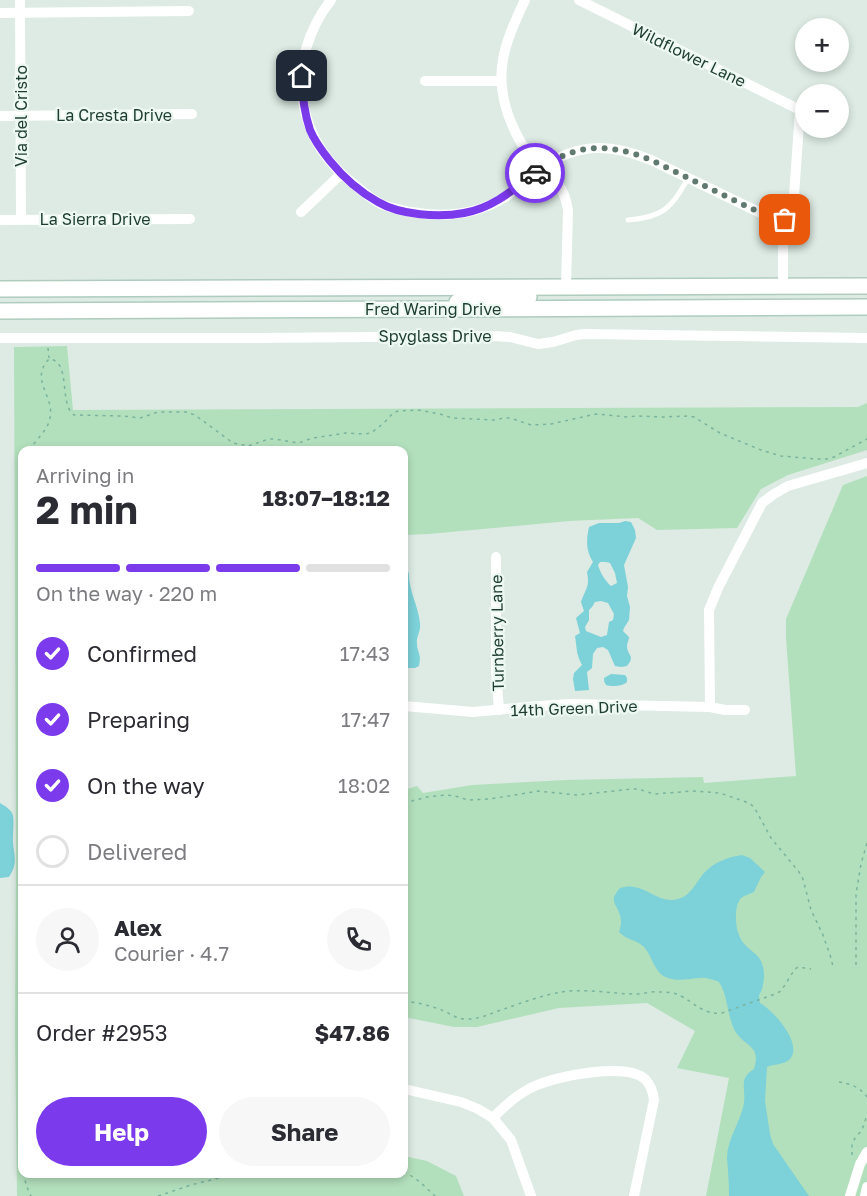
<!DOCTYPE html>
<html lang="en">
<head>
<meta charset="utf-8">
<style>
	:root { --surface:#fff; --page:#f7f7f7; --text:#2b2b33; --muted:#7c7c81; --line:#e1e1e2; --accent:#7c3aed }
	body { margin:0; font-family:"Golos Text",sans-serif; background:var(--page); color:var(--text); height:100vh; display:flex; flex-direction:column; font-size:22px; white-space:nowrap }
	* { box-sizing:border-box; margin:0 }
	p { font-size:20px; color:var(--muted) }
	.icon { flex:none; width:33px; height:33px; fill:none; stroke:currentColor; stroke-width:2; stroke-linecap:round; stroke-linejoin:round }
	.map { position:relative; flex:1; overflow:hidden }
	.panel { position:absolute; left:18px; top:446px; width:390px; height:732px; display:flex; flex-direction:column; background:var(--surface); border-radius:12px; box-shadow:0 3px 9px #0003 }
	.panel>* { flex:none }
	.tools { position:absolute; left:795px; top:18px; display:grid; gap:12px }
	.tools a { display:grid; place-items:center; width:54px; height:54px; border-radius:50%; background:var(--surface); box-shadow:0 3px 9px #0003; font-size:30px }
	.pin { position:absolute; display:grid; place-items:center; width:51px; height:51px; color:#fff; margin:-26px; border-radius:12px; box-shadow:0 3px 9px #0006 }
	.courier { position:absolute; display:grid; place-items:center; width:60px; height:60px; margin:-30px; border:4px solid #7c3aed; border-radius:50%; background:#fff; color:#222; box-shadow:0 2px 8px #0007 }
	.head em { font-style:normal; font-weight:700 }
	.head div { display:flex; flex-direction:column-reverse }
	.head { display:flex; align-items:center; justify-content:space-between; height:102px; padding:0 18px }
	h1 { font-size:39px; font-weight:700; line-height:45px }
	.bar { display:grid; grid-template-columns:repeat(4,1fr); gap:9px 6px; align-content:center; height:72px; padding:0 18px }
	.bar i { height:8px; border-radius:4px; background:var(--line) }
	.bar .current { background:var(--accent) }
	.bar p { grid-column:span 4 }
	.line { display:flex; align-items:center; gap:15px; padding:0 18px; border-top:2px solid var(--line) }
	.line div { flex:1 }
	.round { display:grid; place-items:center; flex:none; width:63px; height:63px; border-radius:32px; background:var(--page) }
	ol { padding:0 18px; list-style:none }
	li { display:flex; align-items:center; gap:18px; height:66px }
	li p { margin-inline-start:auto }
	li .icon { padding:6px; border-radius:50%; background:var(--accent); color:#fff; stroke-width:4 }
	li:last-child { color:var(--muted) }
	li i { width:33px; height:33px; border:3px solid var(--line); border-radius:50% }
	.action { display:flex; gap:12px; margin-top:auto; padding:12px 18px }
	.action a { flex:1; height:69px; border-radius:36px; background:var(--accent); color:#fff; font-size:24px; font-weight:700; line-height:69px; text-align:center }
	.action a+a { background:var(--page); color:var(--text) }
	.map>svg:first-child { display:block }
</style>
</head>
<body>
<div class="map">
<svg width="867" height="1196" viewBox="0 0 867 1196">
	<rect width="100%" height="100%" fill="#ddebe4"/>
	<!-- green -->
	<g fill="#b3e0bc">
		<polygon points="67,346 73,410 858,407 867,403 867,450 788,475 761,489 737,528 657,530 638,518 569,521 429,534 404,535 404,450 22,450 22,1173 170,1173 173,1174 177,1173 404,1173 404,1156 427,1161 456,1176 464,1196 17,1196 15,1035 16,846 14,347"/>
		<polygon points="867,476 867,1196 706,1196 729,1078 677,1068 695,1031 647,1003 559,1008 477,1027 454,1027 404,1017 404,790 417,786 423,793 472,785 566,780 703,777 704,783 796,776 786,638 786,619 843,485"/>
	</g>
	<!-- water -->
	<g fill="#7dd1d8" fill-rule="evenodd">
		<path d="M625 521 631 522 635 530 636 538 624 565 628 587 627 596 630 607 629 620 624 628 623 631 629 637C629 640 627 643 627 646 627 656 636 655 627 666L621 667 615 666 608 650 603 647 597 648 593 654 592 668 587 672 589 690 575 691 573 679 574 673 582 665C576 654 577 648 575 636L580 633 576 618 584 611 581 602C586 588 590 587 587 572L593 562C586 551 586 540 589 527L599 523H619ZM600 562H606L610 563 615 573 617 583 611 586C605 581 600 572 598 565ZM601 601 608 603 614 614 613 620 609 622 607 635 601 637 586 631 585 627 589 620V610L592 607 595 602Z"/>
		<path d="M404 567 408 571 409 574C409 592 419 607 420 624 421 631 416 637 417 643 417 653 422 653 419 666L415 668H404V671V632C408 620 405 614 404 603 402 591 403 579 404 567Z"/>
		<path d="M611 674 625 675 627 678V682C623 686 612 687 606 685L604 681V678Z"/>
		<path d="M0 803C5 806 12 810 13 816 14 822 13 830 13 836 12 853 20 861 9 877L0 878Z"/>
		<path d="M742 855 750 858 765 872 761 877 754 892C750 894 745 895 741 898 734 906 735 926 739 935 746 954 765 950 764 978 763 984 763 990 759 995L760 1003C773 1010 805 1045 789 1060 783 1065 774 1064 767 1067L765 1101 770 1134 773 1144 809 1196H729C729 1183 728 1170 727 1158 727 1139 741 1121 744 1103 746 1088 738 1079 754 1069 762 1044 743 1047 734 1029 727 1014 728 996 719 982 713 980 707 977 701 978 690 978 680 982 668 978 654 974 653 956 643 946 636 940 625 939 619 932 626 912 612 907 614 897 615 895 618 890 620 888 624 887 629 886 634 887 649 889 661 904 678 899 691 896 696 882 704 873 714 862 728 857 742 855Z"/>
	</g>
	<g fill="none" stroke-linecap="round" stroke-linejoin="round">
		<!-- secondary casing -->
		<g stroke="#afccbf" stroke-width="18">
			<g id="secondary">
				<polyline points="0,289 867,286"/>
				<polyline points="457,302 480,298 529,297"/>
				<polyline points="0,311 867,307"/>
			</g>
		</g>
		<!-- path -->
		<g stroke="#7ab39d" stroke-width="1.5" stroke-dasharray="3 4.5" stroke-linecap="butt">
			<polyline points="48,348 49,358"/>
			<path d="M29 450C36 440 48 430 50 418 55 396 29 380 49 359 72 361 58 403 74 415L123 416 140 418 158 412H186L195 415 233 443 248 446 269 439H275L298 443 313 438 346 433 365 434 371 433 384 423 393 413 398 411 418 410 440 414 452 418 494 420 504 418H510L531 425 551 424 596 414 627 417 639 416 662 417 688 416 694 417 720 433 761 450 781 456 817 459H827L834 457 867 439"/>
			<polyline points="22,467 21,487 22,530"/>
			<polyline points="404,803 427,797 445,795 455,796 468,800 490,799 538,791 577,795 632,789 638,789 654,794 693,791 720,793 749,803 754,807 771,838 799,872 803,879 811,910 823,935 831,958 833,967"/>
			<polyline points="856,965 856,894 861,864 867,843"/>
			<path d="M404 1001C416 1002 432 1006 444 1011 451 1014 457 1019 465 1019 479 1020 491 1013 504 1009 521 1003 546 994 562 992 587 988 611 994 636 994 643 994 651 991 659 992 666 992 675 992 681 996 696 1004 704 1015 722 1013L775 994 781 991 795 969 798 967 811 969"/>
			<polyline points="22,1059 21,1089 22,1102"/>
			<path d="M839 1082C851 1084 860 1087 867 1097"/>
			<polyline points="22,1128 21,1141 22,1153"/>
			<polyline points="852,1155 852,1145 855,1138 862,1130 867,1115"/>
			<polyline points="404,1171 420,1182 435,1196"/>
			<polyline points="24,1173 26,1185 31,1196"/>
			<polyline points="158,1196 191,1185 239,1173"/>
		</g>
		<!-- lane -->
		<path stroke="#fff" stroke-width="5" d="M628 220C663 217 672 208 688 178"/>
		<!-- street -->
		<g stroke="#fff" stroke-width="10">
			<polyline points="20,0 21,219"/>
			<path d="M331 0C309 28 296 67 303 103 310 138 326 163 355 185 363 192 371 199 381 204 390 208 401 210 411 212 444 218 475 215 504 198 518 189 529 176 543 167 579 142 612 144 651 160L771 218C783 222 787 222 793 210L800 110 579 0"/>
			<path d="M525 0C503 46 491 78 513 127 517 135 521 145 527 151 546 172 563 179 568 210L566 287"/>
			<polyline points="0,13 189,11"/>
			<polyline points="425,81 500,81"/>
			<polyline points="0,116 192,114"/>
			<polyline points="301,212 341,174"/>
			<polyline points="0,220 190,219"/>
			<polyline points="783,286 783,220"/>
			<polyline points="0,338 243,338 493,336 510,337 538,344 553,342 576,335 585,334 867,338"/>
			<polyline points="496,557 496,671 499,710"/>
			<polyline points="404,706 473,712 539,706 570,704 710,707 725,710 745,710"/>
			<polyline points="710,707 709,610 718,588 762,503 774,494 788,486 867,463"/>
			<polyline points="404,1089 461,1102 478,1109 493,1118 511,1140 531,1196"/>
			<path d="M493 1118C506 1104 520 1092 537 1085 559 1076 626 1062 645 1079 651 1085 653 1092 654 1100L634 1196"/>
			<polyline points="850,1196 860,1164 867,1152"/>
			<polyline points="865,1196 867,1187"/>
		</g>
		<!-- secondary -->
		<use href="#secondary" stroke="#fff" stroke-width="15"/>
	</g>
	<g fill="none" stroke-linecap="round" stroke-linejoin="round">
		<!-- done -->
		<path stroke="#607a70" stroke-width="6" stroke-dasharray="0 10.8" d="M535 173C573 143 607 142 651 160L771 218 778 221 785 220"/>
		<!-- route -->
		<path stroke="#7c3aed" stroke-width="8" d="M302 76C302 95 304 112 310 130 315 142 322 151 330 161 343 177 360 192 378 202 400 215 439 218 464 213 492 208 512 191 535 173"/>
	</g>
	<g text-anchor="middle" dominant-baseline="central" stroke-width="4.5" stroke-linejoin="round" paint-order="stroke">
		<!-- street labels -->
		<g font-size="16" fill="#1d3d32" stroke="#eef8f2">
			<text transform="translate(689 55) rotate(26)">Wildflower Lane</text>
			<text x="114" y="115">La Cresta Drive</text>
			<text transform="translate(21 116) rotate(-90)">Via del Cristo</text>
			<text x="95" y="219">La Sierra Drive</text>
			<text x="433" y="309">Fred Waring Drive</text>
			<text x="435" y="336">Spyglass Drive</text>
			<text transform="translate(497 633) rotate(-91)">Turnberry Lane</text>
			<text transform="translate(574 708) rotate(-2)">14th Green Drive</text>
		</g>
	</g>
</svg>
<div class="tools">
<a>+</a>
<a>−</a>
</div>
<div class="pin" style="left:785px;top:220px;background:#ea580c"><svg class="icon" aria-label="bag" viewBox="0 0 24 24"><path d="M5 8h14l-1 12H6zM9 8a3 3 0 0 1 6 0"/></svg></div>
<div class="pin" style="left:302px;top:76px;background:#1f2937"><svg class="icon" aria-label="home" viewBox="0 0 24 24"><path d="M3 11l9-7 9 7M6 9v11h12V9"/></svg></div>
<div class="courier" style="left:535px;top:173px"><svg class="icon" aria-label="car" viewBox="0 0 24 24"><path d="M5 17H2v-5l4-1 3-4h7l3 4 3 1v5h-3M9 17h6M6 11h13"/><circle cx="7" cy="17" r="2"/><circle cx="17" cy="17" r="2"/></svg></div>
<section class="panel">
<div class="head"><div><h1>2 min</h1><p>Arriving in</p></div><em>18:07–18:12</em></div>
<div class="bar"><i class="current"></i><i class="current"></i><i class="current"></i><i></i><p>On the way · 220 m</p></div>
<ol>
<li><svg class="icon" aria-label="check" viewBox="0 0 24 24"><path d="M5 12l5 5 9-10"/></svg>Confirmed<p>17:43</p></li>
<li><svg class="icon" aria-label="check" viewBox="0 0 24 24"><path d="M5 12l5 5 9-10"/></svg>Preparing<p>17:47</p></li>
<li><svg class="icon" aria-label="check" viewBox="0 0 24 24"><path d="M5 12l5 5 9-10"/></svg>On the way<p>18:02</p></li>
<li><i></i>Delivered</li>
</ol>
<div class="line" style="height:108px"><a class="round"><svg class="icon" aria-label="person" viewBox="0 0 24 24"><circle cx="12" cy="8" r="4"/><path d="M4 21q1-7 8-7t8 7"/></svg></a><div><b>Alex</b><p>Courier · 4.7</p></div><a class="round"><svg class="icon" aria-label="phone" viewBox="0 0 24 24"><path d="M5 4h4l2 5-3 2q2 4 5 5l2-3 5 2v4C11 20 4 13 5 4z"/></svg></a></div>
<div class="line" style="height:78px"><div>Order #2953</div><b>$47.86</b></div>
<div class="action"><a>Help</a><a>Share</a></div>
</section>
</div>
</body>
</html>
